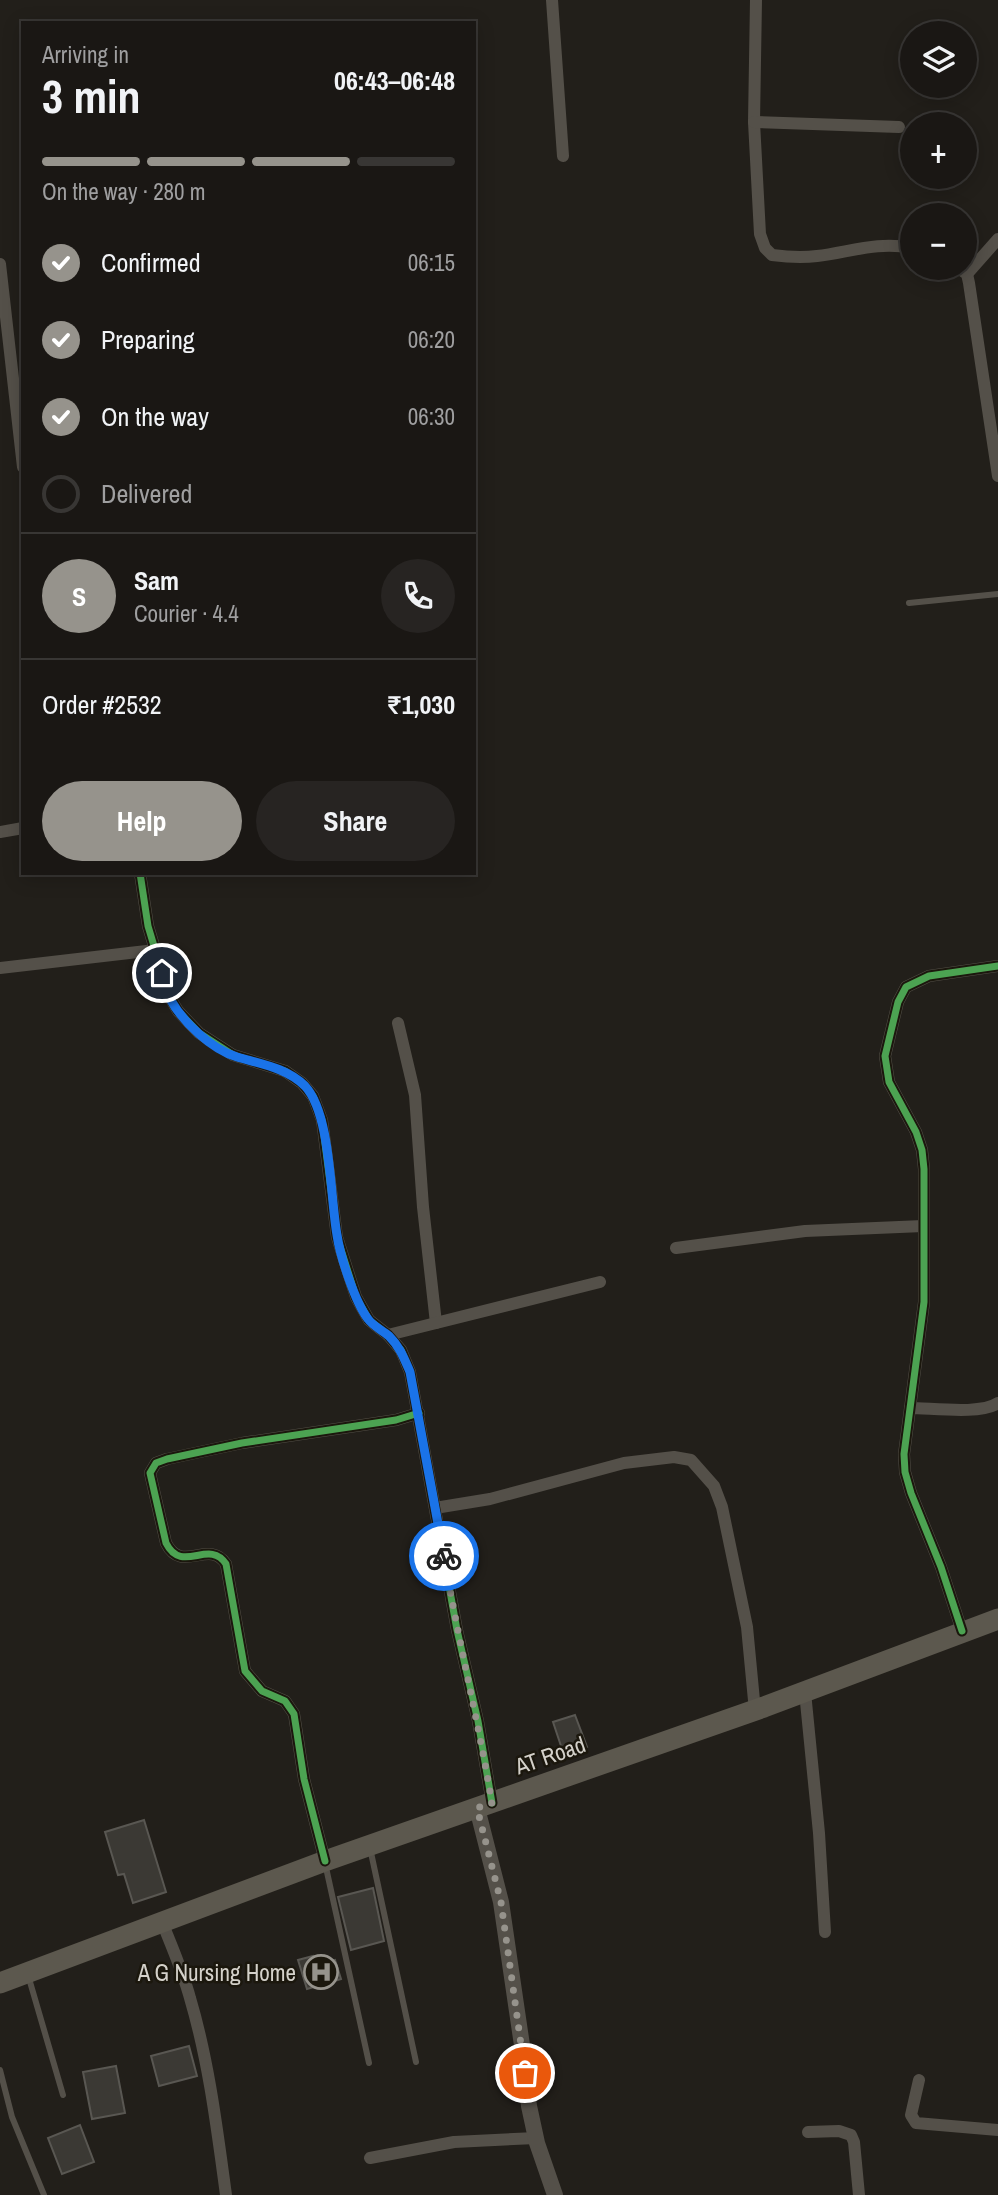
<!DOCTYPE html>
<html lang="en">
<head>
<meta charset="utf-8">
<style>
	:root { --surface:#1a1714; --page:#272422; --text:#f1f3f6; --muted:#9f9fa0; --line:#383634; --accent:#96938c }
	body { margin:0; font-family:"Archivo Narrow",sans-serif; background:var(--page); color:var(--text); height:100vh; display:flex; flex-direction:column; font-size:26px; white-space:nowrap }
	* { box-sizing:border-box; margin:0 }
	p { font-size:23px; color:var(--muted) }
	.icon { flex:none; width:38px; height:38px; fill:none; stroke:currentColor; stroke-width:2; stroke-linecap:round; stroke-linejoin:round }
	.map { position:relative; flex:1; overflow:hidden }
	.side { position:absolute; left:21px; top:21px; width:455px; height:854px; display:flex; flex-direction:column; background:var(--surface); border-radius:0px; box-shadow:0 4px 18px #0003,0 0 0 2px var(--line) }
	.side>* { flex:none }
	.tools { position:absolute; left:900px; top:21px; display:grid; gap:14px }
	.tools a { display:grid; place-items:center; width:77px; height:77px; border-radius:50%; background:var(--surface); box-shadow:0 4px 18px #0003,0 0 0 2px var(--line); font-size:35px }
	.pin { position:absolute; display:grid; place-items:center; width:60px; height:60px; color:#fff; margin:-30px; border:4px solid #fff; border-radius:50%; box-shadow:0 2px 7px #0007 }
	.courier { position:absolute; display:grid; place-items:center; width:70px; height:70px; margin:-35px; border:5px solid #1a73e8; border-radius:50%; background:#fff; color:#222; box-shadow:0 2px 9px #0007 }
	.head em { font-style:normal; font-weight:800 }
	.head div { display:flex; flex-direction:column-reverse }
	.head { display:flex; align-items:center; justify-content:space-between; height:119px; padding:0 21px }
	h1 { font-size:46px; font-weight:800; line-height:52px }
	.bar { display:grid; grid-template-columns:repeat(4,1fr); gap:10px 7px; align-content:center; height:84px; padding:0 21px }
	.bar i { height:9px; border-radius:5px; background:var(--line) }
	.bar .selected { background:var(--accent) }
	.bar p { grid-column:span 4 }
	.line { display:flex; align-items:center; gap:18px; padding:0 21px; border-top:2px solid var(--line) }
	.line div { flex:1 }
	.round { display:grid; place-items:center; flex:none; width:74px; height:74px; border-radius:37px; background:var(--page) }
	ol { padding:0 21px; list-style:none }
	li { display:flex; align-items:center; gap:21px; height:77px }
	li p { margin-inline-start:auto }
	li .icon { padding:7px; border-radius:50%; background:var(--accent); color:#fff; stroke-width:4 }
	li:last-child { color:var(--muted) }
	li i { width:38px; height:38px; border:4px solid var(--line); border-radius:50% }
	.button { display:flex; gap:14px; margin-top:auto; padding:14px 21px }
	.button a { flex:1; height:80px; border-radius:42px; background:var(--accent); color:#fff; font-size:28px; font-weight:800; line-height:80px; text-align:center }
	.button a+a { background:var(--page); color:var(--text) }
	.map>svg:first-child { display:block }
</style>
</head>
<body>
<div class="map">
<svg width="998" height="2195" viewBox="0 0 998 2195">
	<rect width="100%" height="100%" fill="#221f1a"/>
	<!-- building -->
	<g fill="#3b3934" stroke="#595752" stroke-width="2">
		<polygon points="575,1715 587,1747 564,1755 553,1722"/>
		<polygon points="144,1820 166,1892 133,1903 124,1874 118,1875 105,1832"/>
		<polygon points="373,1888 384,1941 351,1950 338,1897"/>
		<polygon points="313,1956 316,1965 335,1960 341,1979 307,1989 298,1960"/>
		<polygon points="189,2046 197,2076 159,2086 151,2056"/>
		<polygon points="116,2066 125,2113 92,2119 83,2072"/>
		<polygon points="80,2125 94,2162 62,2174 48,2138"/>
	</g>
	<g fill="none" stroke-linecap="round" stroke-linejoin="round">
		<!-- service -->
		<g stroke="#545049" stroke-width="6">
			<polyline points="909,603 998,594"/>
			<polyline points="370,1848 416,2062"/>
			<polyline points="325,1863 369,2063"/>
			<polyline points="28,1975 63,2095"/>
			<polyline points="0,2070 12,2117 44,2195"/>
		</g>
		<!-- minor -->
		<g stroke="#545049" stroke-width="12">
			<polyline points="552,0 563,156"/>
			<path d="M756 0 754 122 760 234 765 248 772 255C787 257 802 258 817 256 850 252 878 241 912 248"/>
			<polyline points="754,122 899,127"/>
			<polyline points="0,264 23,467"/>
			<polyline points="958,268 967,274 969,283 998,476"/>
			<polyline points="967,274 998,239"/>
			<polyline points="0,832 23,828"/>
			<polyline points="140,873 148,926 169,996 178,1011 199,1033 233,1055 285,1071 302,1083 313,1096 322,1120 337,1237 356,1297 369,1320 388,1335 401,1350 410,1372 457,1630 478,1721 492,1803"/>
			<polyline points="0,968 155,950"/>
			<polyline points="398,1023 415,1095 423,1207 436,1323"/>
			<polyline points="676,1248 805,1231 923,1226"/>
			<polyline points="388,1335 600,1282"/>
			<path d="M910 1408C932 1408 981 1415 998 1403"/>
			<polyline points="435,1508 490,1499 624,1463 674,1457 691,1460 714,1486 722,1507 747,1627 755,1711"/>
			<polyline points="962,1631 941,1567 911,1493 905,1472 904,1454 924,1302 924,1169 922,1150 916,1132 889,1082 885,1056 898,1002 906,987 929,976 998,966"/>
			<polyline points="805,1692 819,1833 825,1932"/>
			<path d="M325 1861 304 1779 294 1714 285 1701 262 1691 245 1671 226 1564C209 1538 182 1575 166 1543L150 1473 156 1463 167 1459 242 1443 396 1420 419 1413"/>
			<path d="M162 1922C172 1947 183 1972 190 1998 209 2062 217 2129 226 2195"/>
			<polyline points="919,2080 911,2115 916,2123 998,2130"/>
			<polyline points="808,2132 839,2131 851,2135 854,2142 859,2195"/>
			<polyline points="370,2158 454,2142 536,2138"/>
		</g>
		<!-- tertiary -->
		<polyline stroke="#545049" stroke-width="16" points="477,1808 501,1902 524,2059 529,2106 537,2143 555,2195"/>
		<!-- trunk -->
		<polyline stroke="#5c584e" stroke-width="21" points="0,1983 325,1861 764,1707 998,1619"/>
		<!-- cycleway casing -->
		<g stroke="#1b170d" stroke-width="11">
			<g id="cycleway">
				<polyline points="140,873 148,926 169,996 178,1011 199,1033 233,1055 285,1071 302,1083 313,1096 322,1120 337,1237 356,1297 369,1320 388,1335 401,1350 410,1372 457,1630 478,1721 492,1803"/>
				<polyline points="962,1631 941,1567 911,1493 905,1472 904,1454 924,1302 924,1169 922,1150 916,1132 889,1082 885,1056 898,1002 906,987 929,976 998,966"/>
				<path d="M325 1861 304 1779 294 1714 285 1701 262 1691 245 1671 226 1564C209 1538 182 1575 166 1543L150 1473 156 1463 167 1459 242 1443 396 1420 419 1413"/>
			</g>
		</g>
		<!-- cycleway -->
		<use href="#cycleway" stroke="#4ca352" stroke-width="7"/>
	</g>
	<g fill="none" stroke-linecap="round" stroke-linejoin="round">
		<!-- done -->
		<path stroke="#96938c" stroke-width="7" stroke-dasharray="0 12.6" d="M444 1556C458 1639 478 1720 492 1803L477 1808 501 1902 525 2073"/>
		<!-- route -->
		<path stroke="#1a73e8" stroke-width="9" d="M162 973C164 982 166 991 170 999 183 1022 211 1049 237 1057 261 1064 287 1068 305 1086 331 1114 330 1196 337 1235 340 1256 355 1302 368 1319 373 1326 382 1330 389 1336 400 1347 404 1358 410 1372L444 1556"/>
	</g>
	<!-- icons -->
	<defs>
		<g id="hospital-ring" transform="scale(1.75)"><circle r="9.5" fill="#1b170d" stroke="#96938c" stroke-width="1.5"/><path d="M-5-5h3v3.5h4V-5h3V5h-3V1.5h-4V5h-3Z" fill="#96938c"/></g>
	</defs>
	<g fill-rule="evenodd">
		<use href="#hospital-ring" x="321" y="1972"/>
	</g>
	<g text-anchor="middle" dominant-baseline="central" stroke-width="5" stroke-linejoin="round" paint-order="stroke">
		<!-- street labels -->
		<g font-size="23" fill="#d4d1ca" stroke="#1b170d">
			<text transform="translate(550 1755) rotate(-19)">AT Road</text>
		</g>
		<!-- poi labels -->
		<g font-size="23" fill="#d4d1ca" stroke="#1b170d" text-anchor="end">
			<text x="296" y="1972">A G Nursing Home</text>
		</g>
	</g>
</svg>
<div class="tools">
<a><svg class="icon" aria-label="layers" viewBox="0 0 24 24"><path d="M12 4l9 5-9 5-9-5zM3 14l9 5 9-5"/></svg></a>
<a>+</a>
<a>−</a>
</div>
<div class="pin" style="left:525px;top:2073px;background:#ea580c"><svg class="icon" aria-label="bag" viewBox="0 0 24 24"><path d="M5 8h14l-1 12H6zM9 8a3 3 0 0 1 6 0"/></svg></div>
<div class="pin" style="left:162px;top:973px;background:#1f2937"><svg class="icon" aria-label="home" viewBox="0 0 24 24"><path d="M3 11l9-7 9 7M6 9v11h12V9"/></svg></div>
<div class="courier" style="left:444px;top:1556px"><svg class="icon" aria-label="bike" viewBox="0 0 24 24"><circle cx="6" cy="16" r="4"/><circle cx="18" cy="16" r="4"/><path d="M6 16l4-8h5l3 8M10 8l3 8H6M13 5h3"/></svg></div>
<section class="side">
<div class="head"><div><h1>3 min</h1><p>Arriving in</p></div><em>06:43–06:48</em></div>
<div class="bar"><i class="selected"></i><i class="selected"></i><i class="selected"></i><i></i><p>On the way · 280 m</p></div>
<ol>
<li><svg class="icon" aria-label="check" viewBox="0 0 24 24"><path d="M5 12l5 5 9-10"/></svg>Confirmed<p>06:15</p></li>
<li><svg class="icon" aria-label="check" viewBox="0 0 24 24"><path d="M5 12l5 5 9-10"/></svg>Preparing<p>06:20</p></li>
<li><svg class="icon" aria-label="check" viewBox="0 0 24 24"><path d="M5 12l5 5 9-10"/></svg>On the way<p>06:30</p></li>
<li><i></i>Delivered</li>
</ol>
<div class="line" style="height:126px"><b class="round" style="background:var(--accent);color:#fff">S</b><div><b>Sam</b><p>Courier · 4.4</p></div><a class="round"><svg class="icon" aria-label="phone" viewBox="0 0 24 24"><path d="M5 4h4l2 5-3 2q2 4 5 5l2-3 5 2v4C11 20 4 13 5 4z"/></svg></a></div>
<div class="line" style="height:91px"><div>Order #2532</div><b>₹1,030</b></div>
<div class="button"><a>Help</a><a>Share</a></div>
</section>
</div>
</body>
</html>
